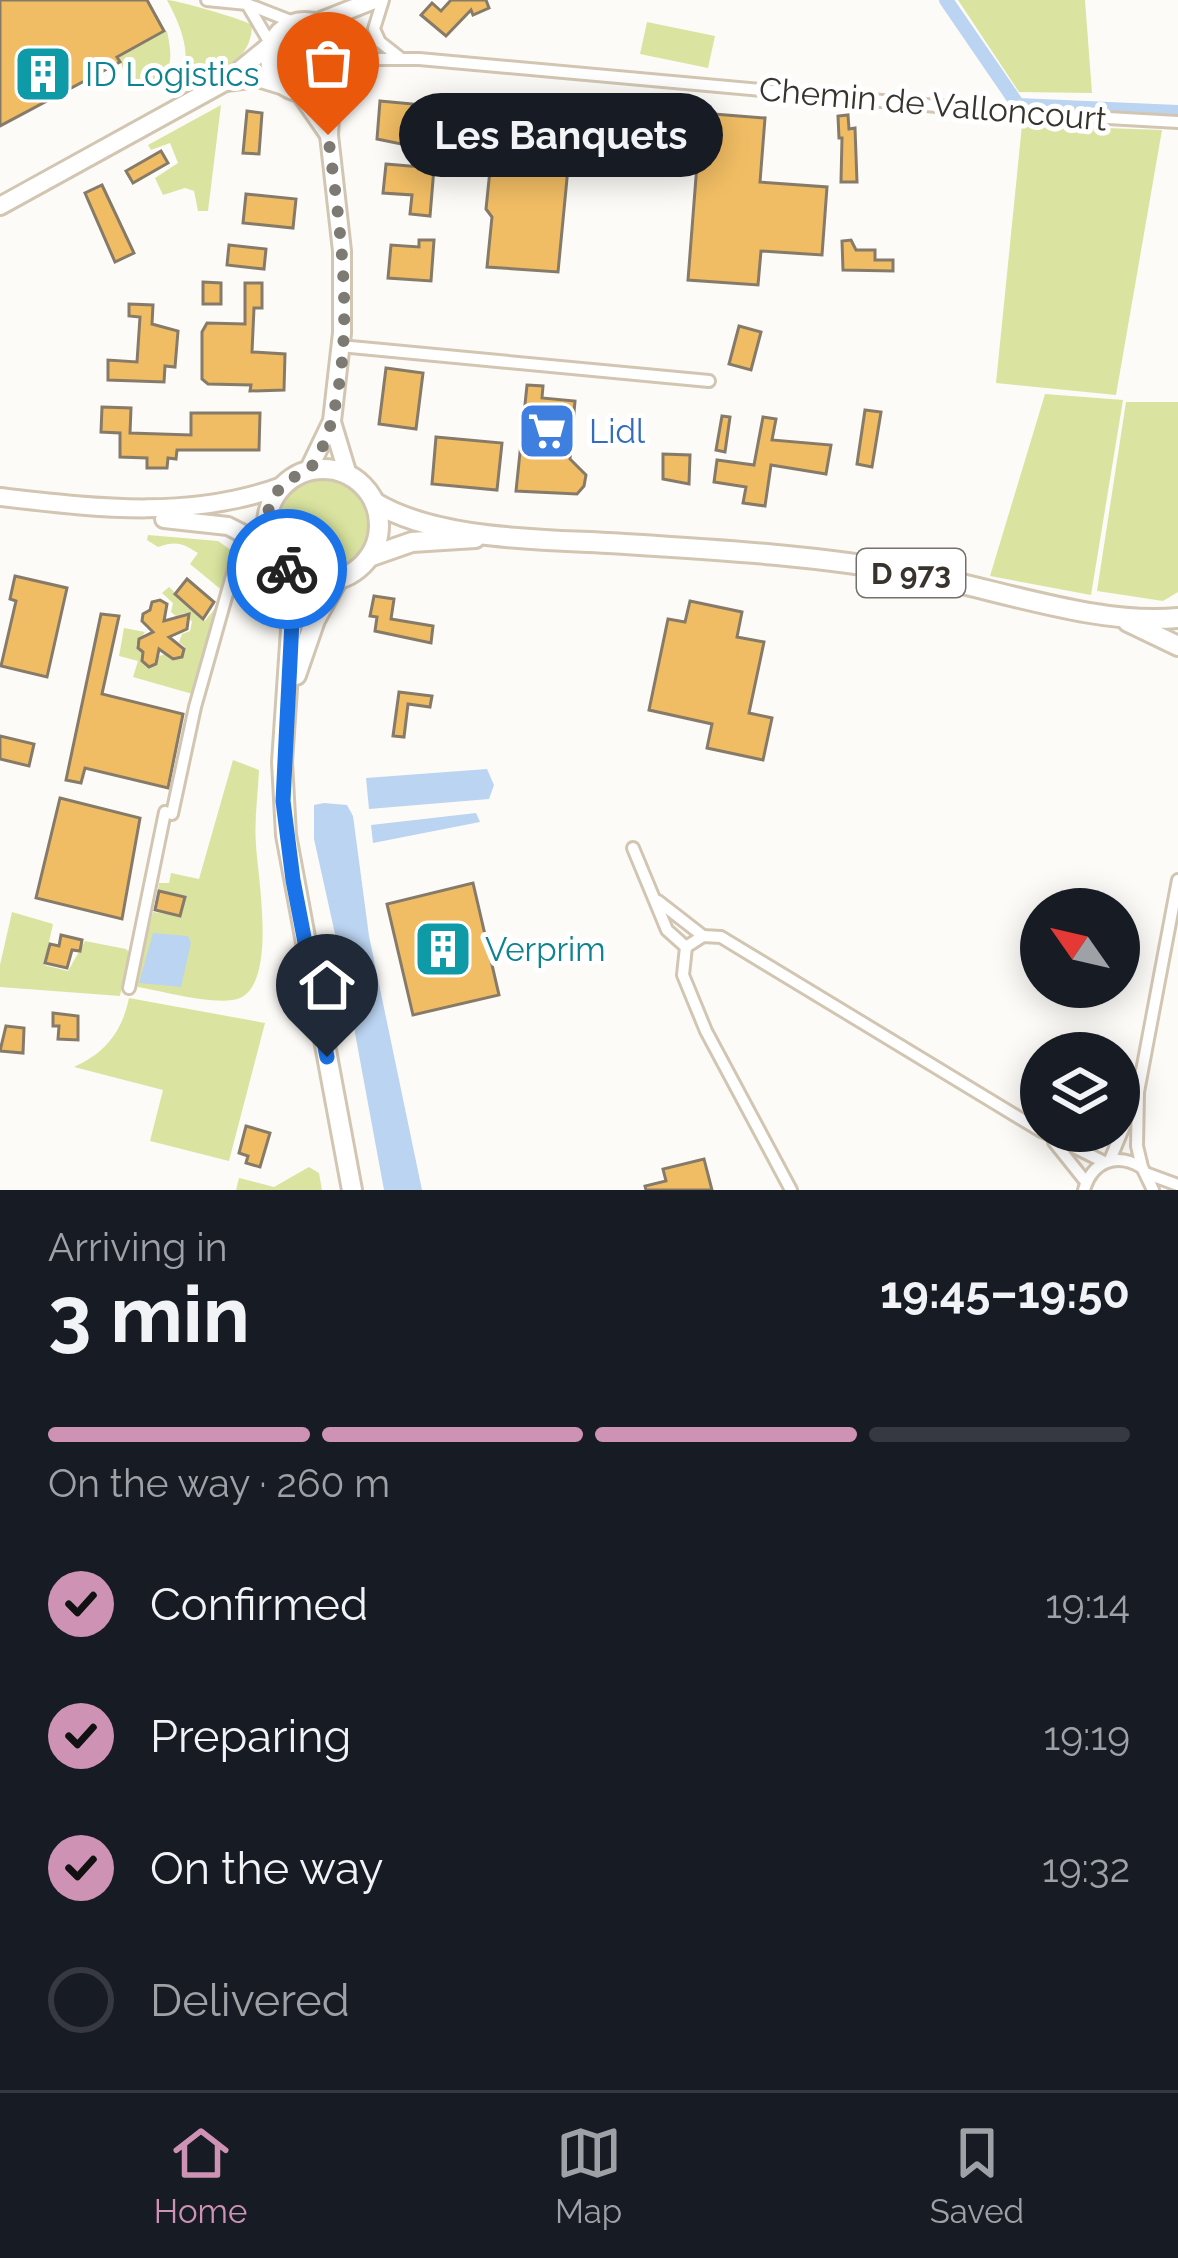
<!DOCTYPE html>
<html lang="en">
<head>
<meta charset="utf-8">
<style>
	:root { --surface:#171b24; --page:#20242c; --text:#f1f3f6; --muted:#9ea1a6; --line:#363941; --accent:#ce92b5 }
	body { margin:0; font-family:Raleway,sans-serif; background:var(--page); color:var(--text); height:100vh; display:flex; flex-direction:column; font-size:45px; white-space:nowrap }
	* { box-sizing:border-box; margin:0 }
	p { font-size:39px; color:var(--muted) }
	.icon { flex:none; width:66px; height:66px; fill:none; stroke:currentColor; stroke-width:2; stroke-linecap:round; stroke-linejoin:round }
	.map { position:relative; height:1190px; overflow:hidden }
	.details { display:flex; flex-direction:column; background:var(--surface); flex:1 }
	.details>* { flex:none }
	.needle { width:78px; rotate:304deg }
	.buttons { position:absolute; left:1020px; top:888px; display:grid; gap:24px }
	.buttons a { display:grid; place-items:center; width:120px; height:120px; border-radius:50%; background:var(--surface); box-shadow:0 6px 30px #0003; font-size:60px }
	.pin { position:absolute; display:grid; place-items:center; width:102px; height:102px; color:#fff; margin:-123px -51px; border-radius:50% 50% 50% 0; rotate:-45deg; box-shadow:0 0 12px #0007 }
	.pin .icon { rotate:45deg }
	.courier { position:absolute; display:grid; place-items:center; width:120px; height:120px; margin:-60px; border:9px solid #1a73e8; border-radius:50%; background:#fff; color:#222; box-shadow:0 3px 15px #0007 }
	.bubble { position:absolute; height:84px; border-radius:42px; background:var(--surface); box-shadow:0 6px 30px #0003; font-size:39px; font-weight:700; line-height:84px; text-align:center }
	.head em { font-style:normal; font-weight:700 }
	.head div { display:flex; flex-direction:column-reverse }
	.head { display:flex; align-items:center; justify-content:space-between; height:204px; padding:0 48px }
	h1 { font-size:78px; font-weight:700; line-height:90px }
	.bar { display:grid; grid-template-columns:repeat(4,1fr); gap:18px 12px; align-content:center; height:144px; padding:0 48px }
	.bar i { height:15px; border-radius:9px; background:var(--line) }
	.bar .on { background:var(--accent) }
	.bar p { grid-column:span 4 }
	ol { padding:0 48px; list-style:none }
	li { display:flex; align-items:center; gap:36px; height:132px }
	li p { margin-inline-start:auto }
	li .icon { padding:12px; border-radius:50%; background:var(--accent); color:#111; stroke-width:4 }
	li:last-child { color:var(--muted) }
	li i { width:66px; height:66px; border:6px solid var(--line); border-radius:50% }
	.menu { display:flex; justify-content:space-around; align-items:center; height:168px; border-top:3px solid var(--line); background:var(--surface); font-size:33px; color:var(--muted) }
	.menu a { display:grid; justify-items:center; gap:6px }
	.menu .on { color:var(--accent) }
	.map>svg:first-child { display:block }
</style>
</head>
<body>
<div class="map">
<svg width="1178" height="1190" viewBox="0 0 1178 1190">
	<rect width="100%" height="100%" fill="#fdfbf7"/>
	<!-- green -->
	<g fill="#dae4a0">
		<path d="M167 0C176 0 243 19 252 25 252 63 214 75 185 92L176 87C196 61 181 26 167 0Z"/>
		<polygon points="958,0 1085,0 1092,93 1019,92"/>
		<polygon points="647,22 715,36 708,68 640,54"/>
		<circle cx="305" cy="56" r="26"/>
		<path d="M167 31C171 51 174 67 159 84L139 87 126 78 119 57Z"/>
		<polygon points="221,105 208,211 198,211 194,191 185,188 163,195 155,178 178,163 170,143 151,150 148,145"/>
		<polygon points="1022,125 1162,130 1116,395 996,383"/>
		<polygon points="1045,394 1123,400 1091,595 990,576"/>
		<polygon points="1126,402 1178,402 1178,592 1163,601 1097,591"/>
		<circle cx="322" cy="524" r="47"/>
		<path d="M148 535 218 541 235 553 224 592 190 564 198 553C183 544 178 540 158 547L147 540Z"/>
		<polygon points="169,587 205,621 220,602 196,695 133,677 138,661 119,656 124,628 145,632 136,645 142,653 141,662 149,667 157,665 159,656 166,654 174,659 183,656 185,647 179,642 182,634 190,631 192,622 185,613 176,616 171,612 173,603 162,593"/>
		<path d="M233 760 259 770C258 795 254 820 256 845 258 878 277 981 240 998 219 1007 162 991 138 987L134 981 153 912 181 916 186 896 158 890 159 883H169L171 873 199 879Z"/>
		<polygon points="12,912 53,924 44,965 68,971 85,941 126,949 129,952 120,996 0,987 0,965"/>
		<path d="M129 998 265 1023 229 1161 150 1141 163 1090 74 1067C105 1053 122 1032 129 998Z"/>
		<polygon points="309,1167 319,1173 322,1190 236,1190 239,1178 274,1187"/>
	</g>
	<!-- water -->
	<g fill="#bbd4f1">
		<polygon points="487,769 494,785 489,799 369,809 366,778"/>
		<polygon points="324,803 347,805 353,816 369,936 422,1190 384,1190 345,979 314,839 314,805"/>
		<polygon points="476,813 480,822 373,843 371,825"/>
		<polygon points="153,933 188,936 191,943 181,987 139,983"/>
	</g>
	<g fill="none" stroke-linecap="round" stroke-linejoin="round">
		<!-- canal -->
		<polyline stroke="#bbd4f1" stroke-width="14" points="946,0 1018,105 1178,112"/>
	</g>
	<!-- building -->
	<g fill="#f1bd64" stroke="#867b69" stroke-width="3">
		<polygon points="0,0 147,0 164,31 117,57 120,62 0,126"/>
		<polygon points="451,0 486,0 489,8 473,15 471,10 446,36 421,15 432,3 441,11"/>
		<polygon points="380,101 424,105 423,117 418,116 416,141 406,141 406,145 377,139"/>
		<polygon points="247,111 262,113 259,154 243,153"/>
		<polygon points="701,113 765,118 760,182 827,187 822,255 761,251 758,285 688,280"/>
		<polygon points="848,115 849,129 855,128 857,182 841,182 842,138 839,138 838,116"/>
		<polygon points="494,131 571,137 558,272 487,267 492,217 486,209"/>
		<polygon points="161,151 168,163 133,183 126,171"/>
		<polygon points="386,164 434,168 430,216 410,214 412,195 383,193"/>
		<polygon points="102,185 134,253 115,262 85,193"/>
		<polygon points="246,194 296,199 293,228 243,223"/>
		<polygon points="419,240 434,240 431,281 388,278 391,245 419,247"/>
		<polygon points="851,240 856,250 875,250 875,260 893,260 893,271 843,270 842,241"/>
		<polygon points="229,245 266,249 264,269 227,265"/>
		<polygon points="203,282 221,283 221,304 203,304"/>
		<polygon points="245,283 262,283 262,308 254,308 252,352 285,354 284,390 250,391 251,385 208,384 202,379 202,332 207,323 245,324"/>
		<polygon points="129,304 153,305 152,324 178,331 175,367 165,366 164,382 108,380 108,360 137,362 140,317 129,316"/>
		<polygon points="739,326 761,332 751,370 729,364"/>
		<polygon points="386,368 423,373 416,429 379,424"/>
		<polygon points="527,385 543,386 542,398 575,401 570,459 586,475 584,486 577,494 516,491"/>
		<polygon points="102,407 131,408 130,433 191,435 191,413 260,413 259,450 177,450 176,459 168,458 167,468 147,468 147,458 120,457 120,433 101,432"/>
		<polygon points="865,410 881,412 872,467 857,464"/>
		<polygon points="722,416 730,417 725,452 716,450"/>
		<polygon points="763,417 776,419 772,440 831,445 826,474 771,465 765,506 743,503 746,487 714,482 717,460 754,465"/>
		<polygon points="436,437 502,443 497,490 432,484"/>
		<polygon points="663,454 690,455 689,484 663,479"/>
		<polygon points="15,576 67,588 47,677 1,666 16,601 10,599"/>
		<polygon points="187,579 214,602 203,619 175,594"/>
		<polygon points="374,596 394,599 391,619 433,626 431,643 375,631 377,617 370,616"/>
		<polygon points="160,600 167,604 164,621 189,614 187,629 169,637 184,649 182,657 173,659 159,649 156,664 149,667 142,661 143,652 138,648 139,639 153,632 142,621 143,614 150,610 152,602"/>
		<polygon points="690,601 742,612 737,637 764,642 749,713 772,718 763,760 707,748 712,724 649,710 668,619 685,622"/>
		<polygon points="101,614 119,616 102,694 183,714 168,788 85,768 81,783 66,780"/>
		<polygon points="399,692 432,696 430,707 408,704 404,737 393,736"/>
		<polygon points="0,736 34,744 29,766 0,759"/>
		<polygon points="60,798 140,818 122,919 36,898"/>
		<polygon points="473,883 499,995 413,1015 387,904"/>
		<polygon points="159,891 185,897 180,916 155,910"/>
		<polygon points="61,935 82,940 80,951 72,950 67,968 45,963 50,944 59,946"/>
		<polygon points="53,1013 78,1016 78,1040 58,1039 59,1026 53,1026"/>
		<polygon points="6,1026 24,1028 23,1053 0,1051"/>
		<polygon points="246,1126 270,1133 260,1167 246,1163 248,1156 239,1153"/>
		<polygon points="704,1159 712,1190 646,1190 645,1186 666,1181 663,1169"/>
	</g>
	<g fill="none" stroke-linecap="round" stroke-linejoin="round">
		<!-- street casing -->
		<g stroke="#d2c6b3" stroke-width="16">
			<g id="street">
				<polyline points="207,0 247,4 293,22"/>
				<polyline points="383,0 374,29 380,42 399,57"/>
				<polyline points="247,4 270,43"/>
				<polyline points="340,46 369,58"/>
				<polyline points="338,70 372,59 419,59 1003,112 1178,122"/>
				<polyline points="340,346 709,381"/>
				<polyline points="633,848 667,930 686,947"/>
				<polyline points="658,901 703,936"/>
				<polyline points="129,988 165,812 172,814 195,707 239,551 249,536"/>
				<polyline points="1042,1131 1104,1162"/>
				<polyline points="1054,1142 1086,1182"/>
				<polyline points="1110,1160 1134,1102"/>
				<polyline points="1148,1174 1178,1185"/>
				<polyline points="791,1190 706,1031 683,975 686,947 703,936 721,937 1041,1131"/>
				<path d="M1084 1190C1092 1162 1116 1152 1141 1167"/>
				<polyline points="1153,1190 1142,1167 1137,1146 1138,1092 1178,880"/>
			</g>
		</g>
		<!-- secondary casing -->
		<g stroke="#d2c6b3" stroke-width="22">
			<g id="secondary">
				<circle cx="305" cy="57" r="36"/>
				<polyline points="318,22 374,0"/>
				<polyline points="226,82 258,78 281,85"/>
				<polyline points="300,93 329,135"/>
				<polyline points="0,206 225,82 269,46"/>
				<polyline points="332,422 348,475"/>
				<polyline points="308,471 332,421 342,333 342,251 329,135 332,81"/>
				<path d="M0 497C96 508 190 520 282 486"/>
				<polyline points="164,519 228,526 271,548"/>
			</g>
		</g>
		<!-- primary casing -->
		<g stroke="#d2c6b3" stroke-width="24">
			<g id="primary">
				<circle cx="323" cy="525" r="56"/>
				<path d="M374 502C439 542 550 539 625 544 723 550 821 556 917 574 996 589 1099 626 1178 618"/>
				<polyline points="369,557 412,542 475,538"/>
				<polyline points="287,570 293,600 282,762 286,835 352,1190"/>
				<polyline points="1128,622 1178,646"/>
				<polyline points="296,675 315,620 338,579"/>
			</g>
		</g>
		<!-- street -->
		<use href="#street" stroke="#fff" stroke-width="10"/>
		<!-- secondary -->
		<use href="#secondary" stroke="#fff" stroke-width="16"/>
		<!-- primary -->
		<use href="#primary" stroke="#fff" stroke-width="18"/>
	</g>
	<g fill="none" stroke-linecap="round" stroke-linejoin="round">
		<!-- done -->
		<path stroke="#7d7973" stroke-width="12" stroke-dasharray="0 21.6" d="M287 569C262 544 258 503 289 480 294 476 301 475 306 472 318 463 327 437 331 423 356 330 340 228 328 135"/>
		<!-- route -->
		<polyline stroke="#1a73e8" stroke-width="15" points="287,569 292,593 292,621 283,801 293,880 327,1057"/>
	</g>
	<!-- icons -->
	<defs>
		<g id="building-square" transform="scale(3)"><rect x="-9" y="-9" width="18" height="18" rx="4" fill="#0f9aa8" stroke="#fff"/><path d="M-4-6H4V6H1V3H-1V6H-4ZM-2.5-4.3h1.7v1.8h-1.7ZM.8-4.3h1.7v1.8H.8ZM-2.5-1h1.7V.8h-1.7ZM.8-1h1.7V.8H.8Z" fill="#fff"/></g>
		<g id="supermarket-square" transform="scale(3)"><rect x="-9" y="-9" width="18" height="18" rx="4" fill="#3f7fe0" stroke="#fff"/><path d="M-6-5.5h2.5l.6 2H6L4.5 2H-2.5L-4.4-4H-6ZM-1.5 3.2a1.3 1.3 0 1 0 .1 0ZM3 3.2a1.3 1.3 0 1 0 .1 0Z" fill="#fff"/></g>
	</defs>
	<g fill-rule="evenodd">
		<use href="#building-square" x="43" y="74"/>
		<use href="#supermarket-square" x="547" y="431"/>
		<use href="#building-square" x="443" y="949"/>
	</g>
	<g text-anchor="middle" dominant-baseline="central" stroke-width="10" stroke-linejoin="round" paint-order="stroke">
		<!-- shield labels -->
		<rect fill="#fff" stroke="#74706b" stroke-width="3" x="857" y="549" width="108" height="48" rx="9"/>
		<g font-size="30" font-weight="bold" fill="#38332c">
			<text x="911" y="573">D 973</text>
		</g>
		<!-- culture labels -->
		<g font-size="33" fill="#0d838f" stroke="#fff" text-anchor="start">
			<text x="85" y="74">ID Logistics</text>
			<text x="485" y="949">Verprim</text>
		</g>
		<!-- street labels -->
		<g font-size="33" fill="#38332c" stroke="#fff">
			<text transform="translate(933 104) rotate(5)">Chemin de Valloncourt</text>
		</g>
		<!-- shop labels -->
		<g font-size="33" fill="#366cbe" stroke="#fff" text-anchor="start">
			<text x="589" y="431">Lidl</text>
		</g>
	</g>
</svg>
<div class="buttons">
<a><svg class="needle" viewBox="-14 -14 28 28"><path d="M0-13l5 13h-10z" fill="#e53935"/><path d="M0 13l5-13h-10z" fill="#9ea1a6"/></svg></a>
<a><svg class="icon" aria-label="layers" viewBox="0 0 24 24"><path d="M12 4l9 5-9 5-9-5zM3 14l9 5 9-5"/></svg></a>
</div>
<div class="pin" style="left:328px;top:135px;background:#ea580c"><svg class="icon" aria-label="bag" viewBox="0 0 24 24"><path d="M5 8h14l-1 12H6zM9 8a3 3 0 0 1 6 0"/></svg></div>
<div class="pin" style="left:327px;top:1057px;background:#1f2937"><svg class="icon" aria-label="home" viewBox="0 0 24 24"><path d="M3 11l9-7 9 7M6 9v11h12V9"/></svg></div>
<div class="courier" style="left:287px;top:569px"><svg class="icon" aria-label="bike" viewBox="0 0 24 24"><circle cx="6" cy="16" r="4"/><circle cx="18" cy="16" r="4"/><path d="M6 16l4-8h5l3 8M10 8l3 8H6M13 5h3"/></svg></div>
<div class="bubble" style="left:399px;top:93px;width:324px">Les Banquets</div>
</div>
<section class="details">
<div class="head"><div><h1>3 min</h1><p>Arriving in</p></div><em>19:45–19:50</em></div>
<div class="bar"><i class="on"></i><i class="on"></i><i class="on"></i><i></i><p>On the way · 260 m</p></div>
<ol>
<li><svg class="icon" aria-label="check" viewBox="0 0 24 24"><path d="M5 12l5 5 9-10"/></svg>Confirmed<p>19:14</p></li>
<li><svg class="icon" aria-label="check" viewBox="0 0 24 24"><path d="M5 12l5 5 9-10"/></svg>Preparing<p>19:19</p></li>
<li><svg class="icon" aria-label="check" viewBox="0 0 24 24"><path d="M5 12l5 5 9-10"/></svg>On the way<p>19:32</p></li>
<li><i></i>Delivered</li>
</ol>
</section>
<nav class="menu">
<a class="on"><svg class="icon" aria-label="home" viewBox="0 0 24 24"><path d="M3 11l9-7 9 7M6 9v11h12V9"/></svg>Home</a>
<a><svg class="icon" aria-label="map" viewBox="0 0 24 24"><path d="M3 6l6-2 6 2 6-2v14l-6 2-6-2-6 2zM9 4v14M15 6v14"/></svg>Map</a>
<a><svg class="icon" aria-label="saved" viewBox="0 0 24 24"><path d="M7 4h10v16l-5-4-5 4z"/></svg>Saved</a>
</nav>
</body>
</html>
